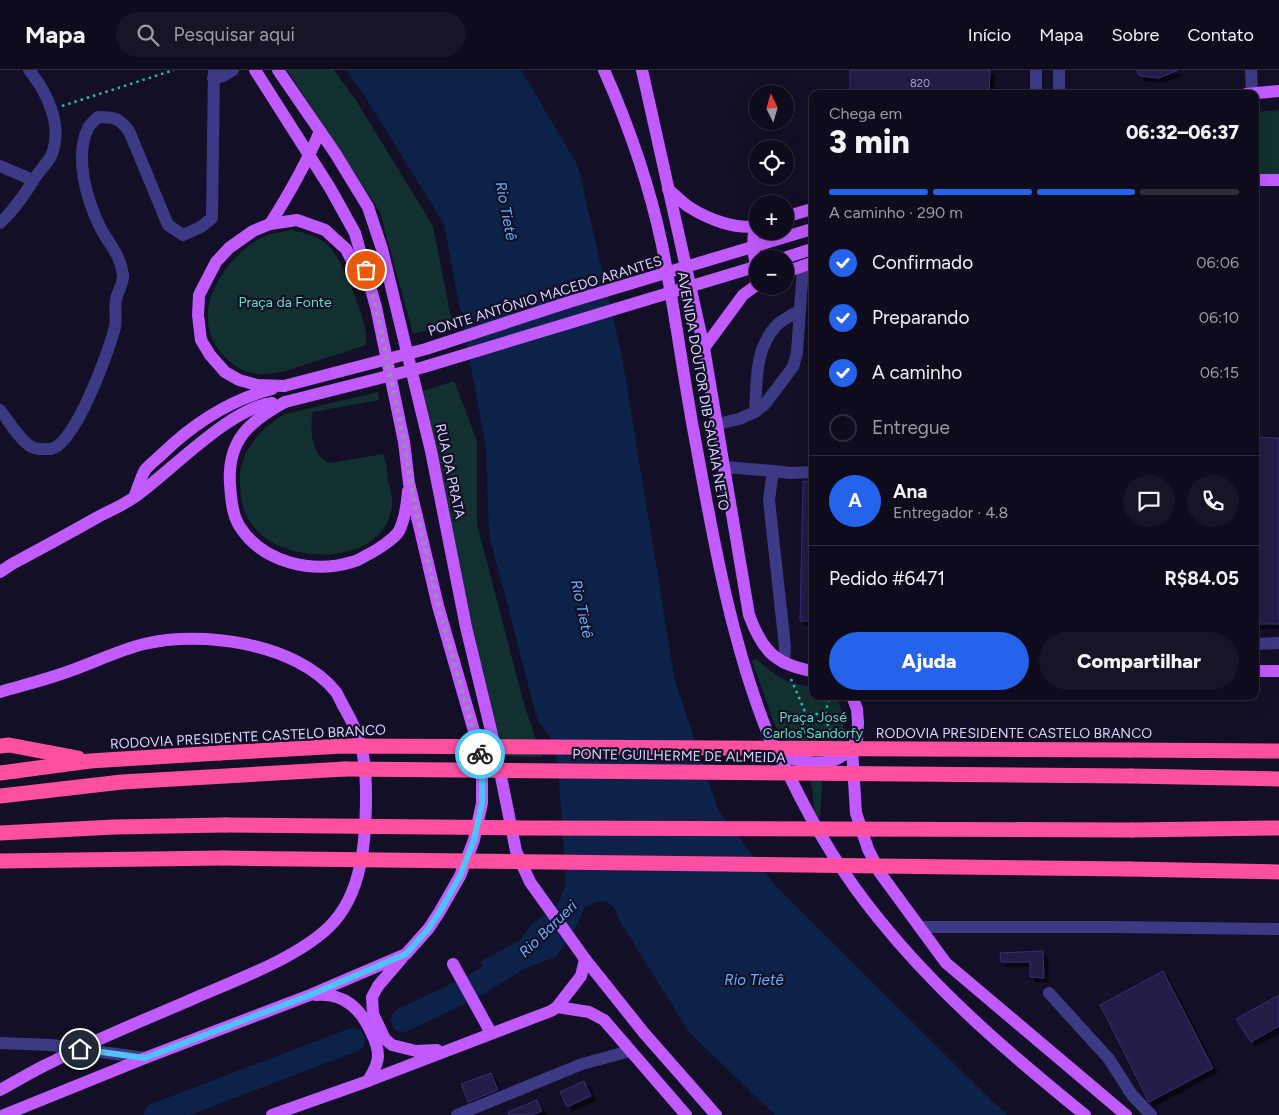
<!DOCTYPE html>
<html lang="pt">
<head>
<meta charset="utf-8">
<style>
	:root { --surface:#0e0b1c; --page:#171425; --text:#f1f3f6; --muted:#9b9ba3; --line:#2e2b3b; --accent:#2563eb }
	body { margin:0; font-family:Figtree,sans-serif; background:var(--page); color:var(--text); height:100vh; display:flex; flex-direction:column; font-size:19px; white-space:nowrap }
	* { box-sizing:border-box; margin:0 }
	p { font-size:16px; color:var(--muted) }
	.icon { flex:none; width:28px; height:28px; fill:none; stroke:currentColor; stroke-width:2; stroke-linecap:round; stroke-linejoin:round }
	.map { position:relative; flex:1; overflow:hidden }
	.panel { position:absolute; left:809px; top:20px; width:450px; height:610px; display:flex; flex-direction:column; background:var(--surface); border-radius:10px; box-shadow:0 5px 20px #0002,0 0 0 1px var(--line) }
	.panel>* { flex:none }
	.needle { width:32px; rotate:355deg }
	.tools { position:absolute; left:749px; top:15px; display:grid; gap:10px }
	.tools a { display:grid; place-items:center; width:45px; height:45px; border-radius:50%; background:var(--surface); box-shadow:0 5px 20px #0002,0 0 0 1px var(--line); font-size:25px }
	.pin { position:absolute; display:grid; place-items:center; width:42px; height:42px; color:#fff; margin:-21px; border:2px solid #fff; border-radius:50%; box-shadow:0 1px 5px #0007 }
	.courier { position:absolute; display:grid; place-items:center; width:50px; height:50px; margin:-25px; border:4px solid #4fc3f7; border-radius:50%; background:#fff; color:#222; box-shadow:0 1px 6px #0007 }
	.overview em { font-style:normal; font-weight:800 }
	.overview div { display:flex; flex-direction:column-reverse }
	.overview { display:flex; align-items:center; justify-content:space-between; height:85px; padding:0 20px }
	h1 { font-size:32px; font-weight:800; line-height:38px }
	.bar { display:grid; grid-template-columns:repeat(4,1fr); gap:8px 5px; align-content:center; height:60px; padding:0 20px }
	.bar i { height:6px; border-radius:4px; background:var(--line) }
	.bar .selected { background:var(--accent) }
	.bar p { grid-column:span 4 }
	.line { display:flex; align-items:center; gap:12px; padding:0 20px; border-top:1px solid var(--line) }
	.line div { flex:1 }
	.round { display:grid; place-items:center; flex:none; width:52px; height:52px; border-radius:26px; background:var(--page) }
	ol { padding:0 20px; list-style:none }
	li { display:flex; align-items:center; gap:15px; height:55px }
	li p { margin-inline-start:auto }
	li .icon { padding:5px; border-radius:50%; background:var(--accent); color:#fff; stroke-width:4 }
	li:last-child { color:var(--muted) }
	li i { width:28px; height:28px; border:2px solid var(--line); border-radius:50% }
	.button { display:flex; gap:10px; margin-top:auto; padding:10px 20px }
	.button a { flex:1; height:58px; border-radius:30px; background:var(--accent); color:#fff; font-size:20px; font-weight:800; line-height:58px; text-align:center }
	.button a+a { background:var(--page); color:var(--text) }
	header { display:flex; align-items:center; gap:30px; box-sizing:border-box; height:70px; padding:0 25px; background:var(--surface); border-bottom:1px solid var(--line) }
	header strong { font-size:24px }
	nav { display:flex; gap:28px; margin-inline-start:auto; font-size:18px }
	.search { width:350px; height:45px; background:var(--page); display:flex; align-items:center; gap:12px; box-sizing:border-box; padding:0 18px; border-radius:28px; color:var(--muted); font-size:19px }
	.map>svg:first-child { display:block }
</style>
</head>
<body>
<header>
<strong>Mapa</strong>
<div class="search"><svg class="icon" aria-label="search" viewBox="0 0 24 24"><circle cx="10" cy="10" r="6"/><path d="M15 15l6 6"/></svg>Pesquisar aqui</div>
<nav><a>Início</a><a>Mapa</a><a>Sobre</a><a>Contato</a></nav>
</header>
<div class="map">
<svg width="1279" height="1045" viewBox="0 0 1279 1045">
	<defs>
		<filter id="shadow"><feDropShadow dx="4.5" dy="4.5" stdDeviation="0" flood-color="#0009"/></filter>
	</defs>
	<rect width="100%" height="100%" fill="#130f26"/>
	<!-- green -->
	<g fill="#12302f">
		<polygon points="287,0 334,0 357,32 433,156 452,253 413,264 380,142"/>
		<polygon points="1279,40 1279,104 1255,104 1255,42"/>
		<path d="M292 160C305 163 317 166 328 175 341 186 364 246 366 263 367 267 366 271 366 275 348 281 330 287 312 292 295 298 278 305 260 304 247 304 236 297 227 289 185 250 219 193 259 169 269 163 281 162 292 160Z"/>
		<polygon points="454,311 477,371 477,454 524,634 542,687 503,686 417,323"/>
		<path d="M378 322 379 330 313 342C309 358 312 389 331 393L383 384C387 392 387 401 388 410 390 418 393 428 392 436 385 497 284 497 253 456 243 443 240 428 240 413 238 382 260 359 285 344Z"/>
		<path d="M756 589C777 607 785 613 812 617V626H834C850 647 840 663 841 687L824 685 820 747 815 746 812 716 803 683 786 672 777 661 752 591Z"/>
	</g>
	<!-- water -->
	<polygon fill="#0c2248" points="346,0 521,0 578,96 622,286 675,611 718,740 776,816 986,1025 1008,1045 775,1045 689,962 619,850 614,837 605,831 595,832 585,837 575,859 556,887 515,902 494,916 480,892 520,870 531,855 558,834 566,814 558,697 551,669 537,649 489,464 486,377 444,154 364,25"/>
	<g fill="none" stroke-linecap="round" stroke-linejoin="round">
		<!-- river -->
		<g stroke="#0c2248" stroke-width="24">
			<polyline points="403,950 472,917 516,890"/>
			<polyline points="156,1045 353,970"/>
		</g>
	</g>
	<!-- building -->
	<g fill="#241b47" stroke="#3b2d73" filter="url(#shadow)">
		<polygon points="850,0 990,0 989,24 850,24"/>
		<polygon points="1136,0 1178,0 1159,8 1140,6"/>
		<polygon points="1255,367 1279,368 1279,554 1255,554"/>
		<polygon points="803,411 812,412 812,551 800,551"/>
		<polygon points="1043,881 1044,908 1030,907 1030,892 1001,892 1000,883"/>
		<polygon points="1163,901 1213,998 1149,1032 1100,935"/>
		<polygon points="1279,925 1279,956 1251,972 1236,949"/>
		<polygon points="491,1003 498,1020 468,1032 461,1014"/>
		<polygon points="584,1011 591,1026 567,1037 560,1022"/>
		<polygon points="537,1030 542,1041 531,1045 509,1045 508,1042"/>
	</g>
	<g fill="none" stroke-linecap="round" stroke-linejoin="round">
		<!-- path -->
		<g stroke="#2fb8b0" stroke-width="2.5" stroke-dasharray="2.5 4" stroke-linecap="butt">
			<polyline points="62,36 174,0"/>
			<polyline points="791,609 806,644"/>
			<polyline points="825,644 830,626"/>
			<polyline points="802,660 806,644 825,644 829,660 823,664"/>
			<polyline points="829,660 845,660"/>
			<polyline points="785,664 802,660 808,664"/>
		</g>
		<!-- minor -->
		<g stroke="#3d3a85" stroke-width="12">
			<polyline points="1251,0 1252,23"/>
			<polyline points="213,8 223,6 233,0"/>
			<polyline points="1036,24 1036,0"/>
			<polyline points="1059,24 1059,0"/>
			<polyline points="0,96 33,110"/>
			<path d="M0 153C14 140 23 127 33 111 38 102 46 95 51 86 64 57 47 22 29 0"/>
			<path d="M0 340C8 350 21 372 32 377 37 380 45 379 51 379 75 375 109 281 115 257 117 248 114 239 116 230 117 222 124 213 123 205 120 183 109 175 100 157 87 130 74 88 88 58 90 54 95 50 98 47 115 47 119 48 129 61L168 155 183 165 201 157 212 148 214 0"/>
			<path d="M755 342C757 312 754 279 777 255 783 249 793 245 800 240"/>
			<polyline points="718,354 739,349 755,342 765,334 793,297 797,283 803,196"/>
			<polyline points="725,397 773,401"/>
			<polyline points="1255,574 1279,573"/>
			<polyline points="784,593 785,577 769,430 773,401 791,403 812,402"/>
			<polyline points="919,857 1115,857 1279,859"/>
			<polyline points="1049,923 1109,989 1132,1025 1151,1045"/>
			<polyline points="0,973 51,975 145,988"/>
			<polyline points="457,1045 582,994 630,981"/>
		</g>
		<!-- major -->
		<g stroke="#c25bff" stroke-width="12">
			<polyline points="278,0 335,83 368,137 382,179 431,381 466,557 495,677 516,781 530,812 585,889 644,963 716,1045"/>
			<path d="M604 0C628 54 650 118 662 175 674 236 682 297 693 358 712 461 729 566 768 664 774 679 783 692 790 707 814 757 843 805 878 848 938 923 1011 985 1085 1045"/>
			<path d="M642 0 704 278 749 545C762 580 774 594 812 601"/>
			<polyline points="1246,24 1279,21"/>
			<polyline points="1255,110 1279,110"/>
			<path d="M668 119C675 125 681 132 689 137 708 149 735 160 758 156"/>
			<polyline points="785,147 812,139"/>
			<path d="M270 154C289 124 306 94 320 61"/>
			<path d="M755 157C752 172 752 185 758 200"/>
			<polyline points="781,189 812,179"/>
			<polyline points="785,202 812,193"/>
			<polyline points="704,278 743,225 758,214"/>
			<polyline points="284,316 257,315 239,310 225,302 210,285 201,270 198,245 199,225 216,192 229,178 253,161 270,154 297,150 325,160 346,179 364,215"/>
			<path d="M285 332C250 351 227 370 230 414 231 428 232 445 240 457 263 493 313 504 352 492 358 491 363 487 369 484 377 480 394 469 399 461 405 449 407 434 408 421"/>
			<path d="M135 425C138 418 141 407 145 400 149 395 157 389 162 384 193 354 230 330 272 319"/>
			<path d="M0 502 12 494C40 479 68 464 96 448 109 441 124 435 136 426 171 401 230 338 272 333"/>
			<polyline points="1255,601 1279,601"/>
			<path d="M0 622C20 616 41 611 61 604 89 595 116 581 144 574 201 560 297 573 336 622 339 627 342 634 345 639 362 668 366 691 366 724 366 769 363 824 329 857 297 888 236 910 195 928 147 949 98 968 52 992 34 1000 17 1011 0 1020"/>
			<polyline points="852,626 857,639 858,653 857,668 852,679 856,743 868,779 880,803 946,893 1126,1045"/>
			<path d="M780 686C796 690 819 696 835 690 841 687 847 682 852 679"/>
			<polyline points="402,888 378,916 372,927 373,944 385,969 392,975 416,981 437,980"/>
			<polyline points="453,894 491,963"/>
			<path d="M316 925C345 923 361 939 372 964 375 970 378 979 378 986 378 995 372 1004 368 1011"/>
			<polyline points="557,937 589,942 604,950 686,1045"/>
			<polyline points="4,1045 145,988 310,925 406,884 429,858 440,841 460,806 474,770 482,733 482,694 478,675 438,536 409,413 404,372 376,237 355,163 330,118 255,0"/>
			<polyline points="272,1045 368,1011 551,941 557,937 581,906 585,889"/>
		</g>
		<!-- highway -->
		<g stroke="#ff4fa3" stroke-width="15">
			<polyline points="0,676 9,675 78,688"/>
			<polyline points="1129,680 1279,681"/>
			<polyline points="0,703 90,691 219,683"/>
			<polyline points="1131,706 1279,709"/>
			<polyline points="0,726 122,712 345,699"/>
			<polyline points="1132,760 1279,758"/>
			<polyline points="0,763 114,757 225,755"/>
			<polyline points="0,791 223,788"/>
			<polyline points="1128,799 1279,802"/>
		</g>
		<!-- major-bridge -->
		<g stroke="#c25bff" stroke-width="12">
			<polyline points="284,316 426,279 569,232 812,159"/>
			<polyline points="285,332 424,297 758,196"/>
		</g>
		<!-- highway-bridge -->
		<g stroke="#ff4fa3" stroke-width="15">
			<polyline points="219,683 343,676 1129,680"/>
			<polyline points="345,699 1131,706"/>
			<polyline points="225,755 524,758 1132,760"/>
			<polyline points="223,788 1128,799"/>
		</g>
	</g>
	<g fill="none" stroke-linecap="round" stroke-linejoin="round">
		<!-- done -->
		<polyline stroke="#948fb3" stroke-width="5" stroke-dasharray="0 9" points="366,200 376,237 404,372 414,431 438,536 480,684"/>
		<!-- route -->
		<polyline stroke="#4fc3f7" stroke-width="6" points="80,979 145,988 310,925 406,884 429,858 440,841 460,806 474,770 482,733 482,694 480,684"/>
	</g>
	<g text-anchor="middle" dominant-baseline="central" stroke-width="4.5" stroke-linejoin="round" paint-order="stroke">
		<!-- number labels -->
		<g font-size="11" fill="#aca6d1">
			<text x="920" y="13">820</text>
		</g>
		<!-- street labels -->
		<g font-size="14" fill="#d9d4ff" stroke="#130f26">
			<text transform="translate(545 226) rotate(-17)">PONTE ANTÔNIO MACEDO ARANTES</text>
			<text transform="translate(703 321) rotate(80)">AVENIDA DOUTOR DIB SAUAIA NETO</text>
			<text transform="translate(450 401) rotate(78)">RUA DA PRATA</text>
			<text x="1014" y="663">RODOVIA PRESIDENTE CASTELO BRANCO</text>
			<text transform="translate(248 667) rotate(-3)">RODOVIA PRESIDENTE CASTELO BRANCO</text>
			<text transform="translate(679 686) rotate(1)">PONTE GUILHERME DE ALMEIDA</text>
		</g>
		<!-- park labels -->
		<g font-size="14" fill="#5fe0c0" stroke="#130f26">
			<text x="285" y="232">Praça da Fonte</text>
			<text x="813" y="647">Praça José<tspan x="813" dy="16">Carlos Sandorfy</tspan></text>
		</g>
		<!-- water labels -->
		<g font-size="15" font-style="italic" fill="#62b6ff" stroke="#130f26">
			<text transform="translate(506 141) rotate(79)">Rio Tietê</text>
			<text transform="translate(582 539) rotate(78)">Rio Tietê</text>
			<text transform="translate(548 859) rotate(-44)">Rio Barueri</text>
			<text x="754" y="910">Rio Tietê</text>
		</g>
	</g>
</svg>
<div class="tools">
<a><svg class="needle" viewBox="-14 -14 28 28"><path d="M0-13l5 13h-10z" fill="#e53935"/><path d="M0 13l5-13h-10z" fill="#9b9ba3"/></svg></a>
<a><svg class="icon" aria-label="locate" viewBox="0 0 24 24"><circle cx="12" cy="12" r="6"/><path d="M12 2v4M12 18v4M2 12h4M18 12h4"/></svg></a>
<a>+</a>
<a>−</a>
</div>
<div class="pin" style="left:366px;top:200px;background:#ea580c"><svg class="icon" aria-label="bag" viewBox="0 0 24 24"><path d="M5 8h14l-1 12H6zM9 8a3 3 0 0 1 6 0"/></svg></div>
<div class="pin" style="left:80px;top:979px;background:#1f2937"><svg class="icon" aria-label="home" viewBox="0 0 24 24"><path d="M3 11l9-7 9 7M6 9v11h12V9"/></svg></div>
<div class="courier" style="left:480px;top:684px"><svg class="icon" aria-label="bike" viewBox="0 0 24 24"><circle cx="6" cy="16" r="4"/><circle cx="18" cy="16" r="4"/><path d="M6 16l4-8h5l3 8M10 8l3 8H6M13 5h3"/></svg></div>
<section class="panel">
<div class="overview"><div><h1>3 min</h1><p>Chega em</p></div><em>06:32–06:37</em></div>
<div class="bar"><i class="selected"></i><i class="selected"></i><i class="selected"></i><i></i><p>A caminho · 290 m</p></div>
<ol>
<li><svg class="icon" aria-label="check" viewBox="0 0 24 24"><path d="M5 12l5 5 9-10"/></svg>Confirmado<p>06:06</p></li>
<li><svg class="icon" aria-label="check" viewBox="0 0 24 24"><path d="M5 12l5 5 9-10"/></svg>Preparando<p>06:10</p></li>
<li><svg class="icon" aria-label="check" viewBox="0 0 24 24"><path d="M5 12l5 5 9-10"/></svg>A caminho<p>06:15</p></li>
<li><i></i>Entregue</li>
</ol>
<div class="line" style="height:90px"><b class="round" style="background:var(--accent);color:#fff">A</b><div><b>Ana</b><p>Entregador · 4.8</p></div><a class="round"><svg class="icon" aria-label="chat" viewBox="0 0 24 24"><path d="M4 5h16v11H9l-5 4z"/></svg></a><a class="round"><svg class="icon" aria-label="phone" viewBox="0 0 24 24"><path d="M5 4h4l2 5-3 2q2 4 5 5l2-3 5 2v4C11 20 4 13 5 4z"/></svg></a></div>
<div class="line" style="height:65px"><div>Pedido #6471</div><b>R$84.05</b></div>
<div class="button"><a>Ajuda</a><a>Compartilhar</a></div>
</section>
</div>
</body>
</html>
